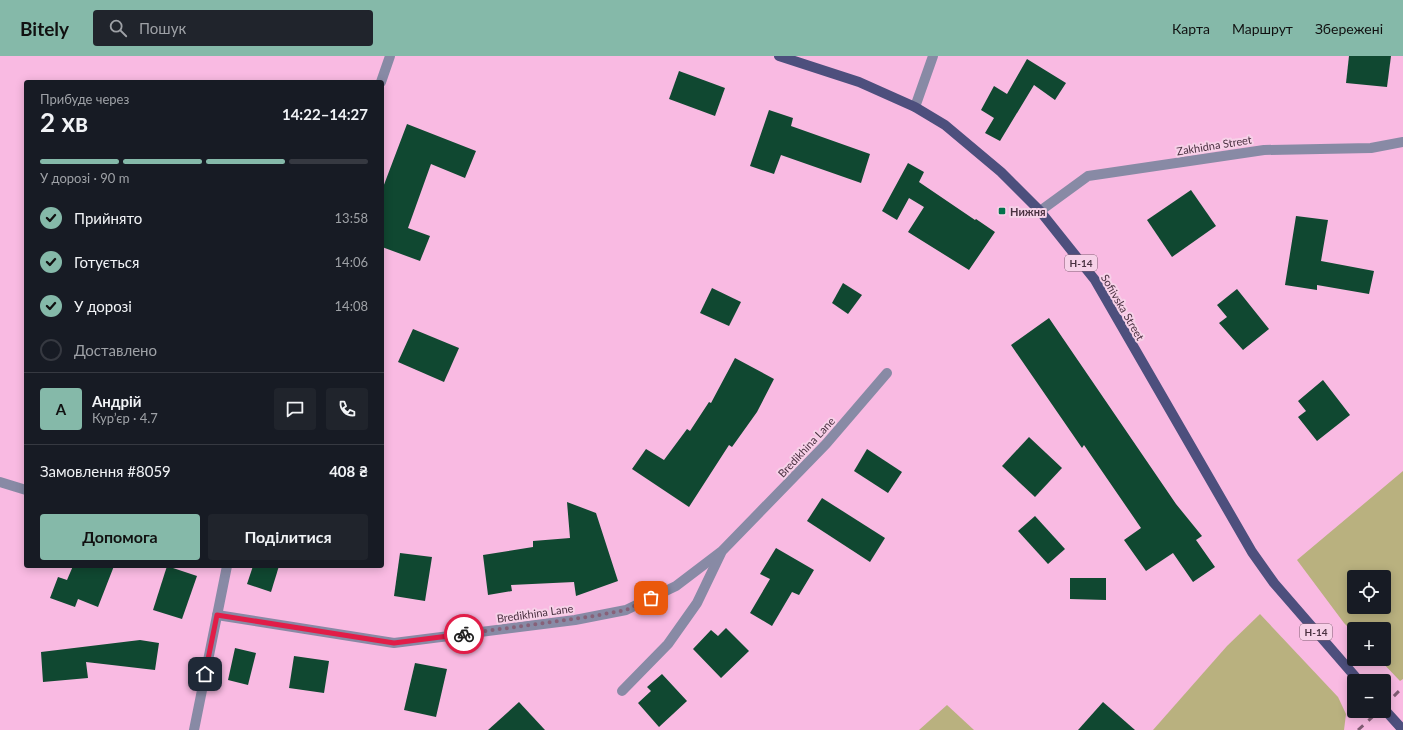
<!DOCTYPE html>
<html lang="uk">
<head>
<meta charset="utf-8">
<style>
	:root { --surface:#171b24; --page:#20242c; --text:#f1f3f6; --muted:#9ea1a6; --line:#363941; --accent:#85b9a9 }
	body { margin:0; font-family:Lato,sans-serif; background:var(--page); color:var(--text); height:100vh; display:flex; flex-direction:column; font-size:15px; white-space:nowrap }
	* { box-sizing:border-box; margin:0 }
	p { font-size:13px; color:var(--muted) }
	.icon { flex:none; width:22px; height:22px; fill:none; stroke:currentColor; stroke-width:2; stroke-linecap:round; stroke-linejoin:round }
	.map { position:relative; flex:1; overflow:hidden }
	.sheet { position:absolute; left:24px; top:24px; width:360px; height:488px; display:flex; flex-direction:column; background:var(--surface); border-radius:4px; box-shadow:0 2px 10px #0003 }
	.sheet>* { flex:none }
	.tools { position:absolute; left:1347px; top:514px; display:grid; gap:8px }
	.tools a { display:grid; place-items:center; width:44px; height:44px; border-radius:4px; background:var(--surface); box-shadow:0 2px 10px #0003; font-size:20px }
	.pin { position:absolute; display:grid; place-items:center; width:34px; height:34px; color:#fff; margin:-17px; border-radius:8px; box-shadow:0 2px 6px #0006 }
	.courier { position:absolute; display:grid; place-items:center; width:40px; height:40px; margin:-20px; border:3px solid #e11d48; border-radius:50%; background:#fff; color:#222; box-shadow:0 1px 5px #0007 }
	.overview em { font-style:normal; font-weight:700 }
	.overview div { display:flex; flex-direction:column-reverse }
	.overview { display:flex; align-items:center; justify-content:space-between; height:68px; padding:0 16px }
	h1 { font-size:26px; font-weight:700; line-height:30px }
	.bar { display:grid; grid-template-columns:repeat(4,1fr); gap:6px 4px; align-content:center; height:48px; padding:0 16px }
	.bar i { height:5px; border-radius:3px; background:var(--line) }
	.bar .selected { background:var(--accent) }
	.bar p { grid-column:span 4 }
	.line { display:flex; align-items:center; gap:10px; padding:0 16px; border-top:1px solid var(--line) }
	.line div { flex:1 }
	.round { display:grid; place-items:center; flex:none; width:42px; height:42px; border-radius:4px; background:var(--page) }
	ol { padding:0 16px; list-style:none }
	li { display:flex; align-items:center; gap:12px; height:44px }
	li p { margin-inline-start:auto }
	li .icon { padding:4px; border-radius:50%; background:var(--accent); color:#111; stroke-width:4 }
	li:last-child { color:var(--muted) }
	li i { width:22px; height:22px; border:2px solid var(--line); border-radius:50% }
	.cta { display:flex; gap:8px; margin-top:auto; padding:8px 16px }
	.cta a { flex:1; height:46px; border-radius:4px; background:var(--accent); color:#111; font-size:16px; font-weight:700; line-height:46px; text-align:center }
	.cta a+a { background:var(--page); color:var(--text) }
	header { display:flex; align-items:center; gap:24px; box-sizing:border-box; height:56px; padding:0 20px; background:var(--accent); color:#111 }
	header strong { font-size:19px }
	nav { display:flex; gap:22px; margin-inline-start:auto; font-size:14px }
	.search { width:280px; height:36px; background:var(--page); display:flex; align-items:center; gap:10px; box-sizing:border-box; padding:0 14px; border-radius:4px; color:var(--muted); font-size:15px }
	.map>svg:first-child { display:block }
</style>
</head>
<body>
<header>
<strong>Bitely</strong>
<div class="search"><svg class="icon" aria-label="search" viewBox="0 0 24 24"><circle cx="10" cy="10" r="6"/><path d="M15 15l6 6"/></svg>Пошук</div>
<nav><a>Карта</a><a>Маршрут</a><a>Збережені</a></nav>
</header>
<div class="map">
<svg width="1403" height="674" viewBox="0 0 1403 674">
	<rect width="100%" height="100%" fill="#f9bae2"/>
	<!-- green -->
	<g fill="#b9b17f" fill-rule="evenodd">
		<path d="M1403 415V623L1400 625 1379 603H1384V573H1354V577L1344 567 1297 504ZM1354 521H1384V551H1354Z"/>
		<polygon points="1260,558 1338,641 1346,658 1344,674 1153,674 1227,590"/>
		<polygon points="947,649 974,674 919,674"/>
	</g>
	<!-- building -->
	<g fill="#104831">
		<polygon points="1349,0 1391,0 1387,31 1346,27"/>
		<polygon points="1027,3 1066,27 1055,44 1034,29 1000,85 985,77 994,62 981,54 994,30 1007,38"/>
		<polygon points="679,15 725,32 715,60 669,43"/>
		<polygon points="769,54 793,62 791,70 870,98 861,127 781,99 774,118 750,110"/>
		<polygon points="407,68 476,95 465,122 431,108 408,172 430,180 420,205 382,191 382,134"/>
		<polygon points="908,107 924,116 919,126 975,164 976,163 995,176 969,214 908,176 924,151 909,142 897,164 882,155"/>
		<polygon points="1191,134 1216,170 1172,201 1147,164"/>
		<polygon points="1296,160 1328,164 1321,205 1374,215 1369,238 1317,229 1317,234 1285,229"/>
		<polygon points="843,227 862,239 848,258 832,247"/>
		<polygon points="712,232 741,246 729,270 700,257"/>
		<polygon points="1237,233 1269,273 1243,294 1219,267 1227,261 1217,249"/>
		<polygon points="1049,262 1176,448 1202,480 1196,484 1215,511 1193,526 1173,497 1146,515 1124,484 1141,472 1084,389 1082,392 1011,289"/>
		<polygon points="413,273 459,292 444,326 398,306"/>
		<polygon points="735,302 774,323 757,356 732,391 729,389 689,451 632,413 646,393 664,404 687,373 690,375 709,346 711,347"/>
		<polygon points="1323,324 1350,359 1317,385 1298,361 1306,355 1298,345"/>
		<polygon points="1029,381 1062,412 1035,441 1002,410"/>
		<polygon points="867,393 902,416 888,437 854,415"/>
		<polygon points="822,442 885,482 870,506 807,465"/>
		<polygon points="567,446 596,457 618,525 576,540 574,526 511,529 512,535 488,539 483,499 533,491 533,485 570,482"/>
		<polygon points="1035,460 1065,493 1048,508 1018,475"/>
		<polygon points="776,492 814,514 799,539 792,536 772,570 750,557 770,523 760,518"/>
		<polygon points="400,497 432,501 425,545 394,540"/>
		<polygon points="73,510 114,510 98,551 78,543 75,551 50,542 58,521 67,524"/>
		<polygon points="167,510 197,520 182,563 153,554"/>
		<polygon points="253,510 279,510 271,536 247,528"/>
		<polygon points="1070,522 1106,522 1106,544 1070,543"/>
		<polygon points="726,572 749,595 721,622 693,593 711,574 718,580"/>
		<polygon points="140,584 159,587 155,614 86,606 88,622 43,626 41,596"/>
		<polygon points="235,592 256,597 248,629 228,624"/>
		<polygon points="294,600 329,605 324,637 289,632"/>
		<polygon points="415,607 447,613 436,661 404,654"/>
		<polygon points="662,618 687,645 659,671 638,647 651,635 647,631"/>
		<polygon points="519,646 545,674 488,674"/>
		<polygon points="1103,646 1135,674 1078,674"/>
	</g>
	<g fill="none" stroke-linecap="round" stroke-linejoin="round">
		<!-- minor -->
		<g stroke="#888aa5" stroke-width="10">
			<polyline points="381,26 390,0"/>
			<polyline points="915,51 933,0"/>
			<polyline points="1040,155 1088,120 1264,94 1371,92 1403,86"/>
			<polyline points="0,426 26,434"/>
			<polyline points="217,559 394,587 575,564 626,554 676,530 722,495 826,388 887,317"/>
			<polyline points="622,635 668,588 697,547 721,497"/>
			<polyline points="194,674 227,510"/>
		</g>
		<!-- major -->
		<g stroke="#4d4f7d" stroke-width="10">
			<polyline points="779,0 859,26 915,51 945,69 1001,116 1040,155 1095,224 1252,496 1274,527 1359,625"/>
			<polyline points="1384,653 1403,674"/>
		</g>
		<!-- rail -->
		<g stroke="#805c73" stroke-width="3" stroke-dasharray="7 7" stroke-linecap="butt">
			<polyline points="1384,650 1403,631"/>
			<polyline points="1358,674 1379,655"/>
		</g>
	</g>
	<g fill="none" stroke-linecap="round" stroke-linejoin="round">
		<!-- done -->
		<polyline stroke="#876179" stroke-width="4" stroke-dasharray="0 7.2" points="464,578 588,561 626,554 651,542"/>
		<!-- route -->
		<polyline stroke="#e11d48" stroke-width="5" points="205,618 217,559 394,587 464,578"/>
	</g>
	<!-- markers -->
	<rect fill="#02724b" stroke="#f7d1e8" stroke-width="1.5" x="998" y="151" width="8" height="8" rx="2"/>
	<g text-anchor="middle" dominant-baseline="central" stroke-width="4" stroke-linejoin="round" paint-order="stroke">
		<!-- shield labels -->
		<g fill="#f7d1e8" stroke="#7e6173" stroke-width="1">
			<rect x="1065" y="199" width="32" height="16" rx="3"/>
			<rect x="1300" y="568" width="32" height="16" rx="3"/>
		</g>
		<g font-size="10" font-weight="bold" fill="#4a3141">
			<text x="1081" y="207">Н-14</text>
			<text x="1316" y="576">Н-14</text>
		</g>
		<!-- street labels -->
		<g font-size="11" fill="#4a3141" stroke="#f7d1e8">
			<text transform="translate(1214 89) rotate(-9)">Zakhidna Street</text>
			<text transform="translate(1123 251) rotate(60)">Sofiivska Street</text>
			<text transform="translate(806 391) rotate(-47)">Bredikhina Lane</text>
			<text transform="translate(535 557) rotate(-8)">Bredikhina Lane</text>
		</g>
		<!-- poi labels -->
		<g font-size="11" font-weight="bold" fill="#4a3141" stroke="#f7d1e8" text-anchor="start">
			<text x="1010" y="155">Нижня</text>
		</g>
	</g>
</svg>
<div class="tools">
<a><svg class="icon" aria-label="locate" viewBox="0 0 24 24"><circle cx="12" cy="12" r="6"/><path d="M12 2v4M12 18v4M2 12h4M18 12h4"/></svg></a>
<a>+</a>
<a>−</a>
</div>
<div class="pin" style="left:651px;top:542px;background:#ea580c"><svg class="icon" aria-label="bag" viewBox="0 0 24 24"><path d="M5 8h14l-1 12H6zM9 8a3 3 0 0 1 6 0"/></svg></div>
<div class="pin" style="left:205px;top:618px;background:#1f2937"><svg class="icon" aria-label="home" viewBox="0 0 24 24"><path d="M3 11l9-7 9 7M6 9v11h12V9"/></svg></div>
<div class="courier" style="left:464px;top:578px"><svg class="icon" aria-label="bike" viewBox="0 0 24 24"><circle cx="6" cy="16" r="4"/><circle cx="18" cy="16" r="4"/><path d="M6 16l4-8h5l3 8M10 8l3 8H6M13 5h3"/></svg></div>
<section class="sheet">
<div class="overview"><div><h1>2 хв</h1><p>Прибуде через</p></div><em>14:22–14:27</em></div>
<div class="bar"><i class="selected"></i><i class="selected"></i><i class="selected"></i><i></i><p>У дорозі · 90 m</p></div>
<ol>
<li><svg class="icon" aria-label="check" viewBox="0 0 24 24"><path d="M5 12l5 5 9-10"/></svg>Прийнято<p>13:58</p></li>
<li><svg class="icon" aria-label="check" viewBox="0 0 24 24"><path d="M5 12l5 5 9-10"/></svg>Готується<p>14:06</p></li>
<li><svg class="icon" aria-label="check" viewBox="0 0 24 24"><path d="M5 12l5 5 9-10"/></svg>У дорозі<p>14:08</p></li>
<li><i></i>Доставлено</li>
</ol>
<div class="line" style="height:72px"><b class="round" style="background:var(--accent);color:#111">А</b><div><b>Андрій</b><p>Кур’єр · 4.7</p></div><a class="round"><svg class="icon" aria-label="chat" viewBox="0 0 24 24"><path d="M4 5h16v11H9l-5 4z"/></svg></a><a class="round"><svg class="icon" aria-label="phone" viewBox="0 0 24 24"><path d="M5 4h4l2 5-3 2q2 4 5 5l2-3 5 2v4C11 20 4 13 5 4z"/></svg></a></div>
<div class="line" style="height:52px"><div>Замовлення #8059</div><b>408 ₴</b></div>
<div class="cta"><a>Допомога</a><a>Поділитися</a></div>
</section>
</div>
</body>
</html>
